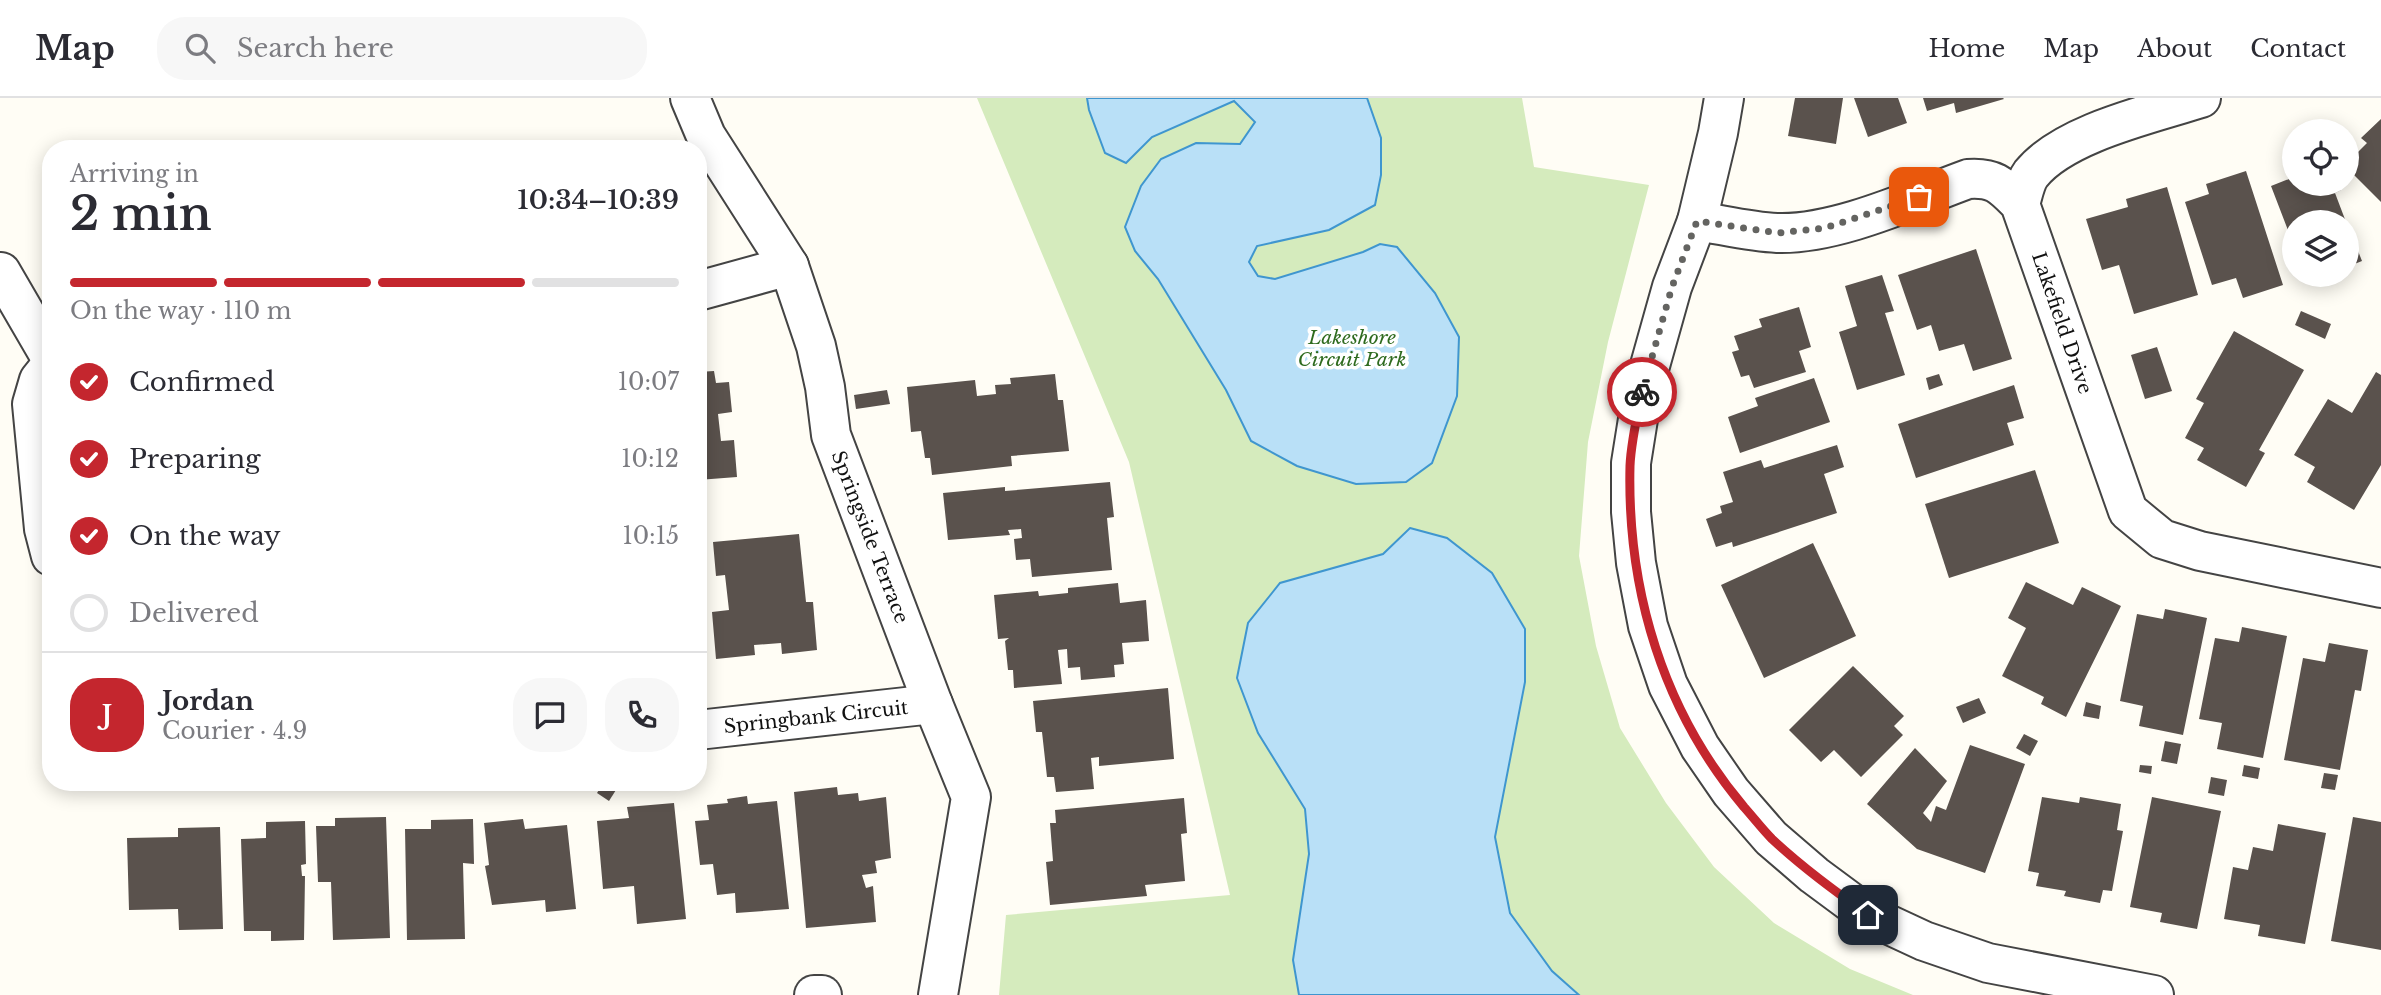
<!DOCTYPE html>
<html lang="en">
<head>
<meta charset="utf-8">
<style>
	:root { --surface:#fff; --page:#f7f7f7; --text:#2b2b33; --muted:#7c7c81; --line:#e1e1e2; --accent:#c4262e }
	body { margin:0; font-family:"Libre Baskerville",serif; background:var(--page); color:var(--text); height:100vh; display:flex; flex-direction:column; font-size:26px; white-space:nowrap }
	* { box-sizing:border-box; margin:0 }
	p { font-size:23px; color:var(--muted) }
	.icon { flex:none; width:38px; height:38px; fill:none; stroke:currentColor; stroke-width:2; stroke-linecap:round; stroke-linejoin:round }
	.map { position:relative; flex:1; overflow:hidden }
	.side { position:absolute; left:42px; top:42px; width:665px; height:651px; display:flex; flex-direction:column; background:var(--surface); border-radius:28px; box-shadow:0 4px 18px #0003 }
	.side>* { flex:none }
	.controls { position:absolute; left:2282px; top:21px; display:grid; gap:14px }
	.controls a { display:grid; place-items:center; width:77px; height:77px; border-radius:50%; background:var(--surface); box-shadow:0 4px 18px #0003; font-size:35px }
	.pin { position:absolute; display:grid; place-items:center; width:60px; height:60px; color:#fff; margin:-30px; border-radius:14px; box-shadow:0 4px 10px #0006 }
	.courier { position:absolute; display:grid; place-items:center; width:70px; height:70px; margin:-35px; border:5px solid #c4262e; border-radius:50%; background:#fff; color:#222; box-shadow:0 2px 9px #0007 }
	.head em { font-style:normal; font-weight:600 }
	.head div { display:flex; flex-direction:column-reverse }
	.head { display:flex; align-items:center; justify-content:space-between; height:119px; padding:0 28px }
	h1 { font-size:46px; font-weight:600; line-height:52px }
	.bar { display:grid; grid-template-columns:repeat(4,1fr); gap:10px 7px; align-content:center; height:84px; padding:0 28px }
	.bar i { height:9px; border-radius:5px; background:var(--line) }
	.bar .selected { background:var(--accent) }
	.bar p { grid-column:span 4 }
	.line { display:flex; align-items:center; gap:18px; padding:0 28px; border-top:2px solid var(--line) }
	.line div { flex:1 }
	.round { display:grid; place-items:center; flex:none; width:74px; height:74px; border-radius:28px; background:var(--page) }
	ol { padding:0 28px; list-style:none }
	li { display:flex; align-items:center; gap:21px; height:77px }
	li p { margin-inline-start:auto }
	li .icon { padding:7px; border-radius:50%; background:var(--accent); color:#fff; stroke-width:4 }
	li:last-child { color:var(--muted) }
	li i { width:38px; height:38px; border:4px solid var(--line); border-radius:50% }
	header { display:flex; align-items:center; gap:42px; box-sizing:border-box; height:98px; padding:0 35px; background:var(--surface); border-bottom:2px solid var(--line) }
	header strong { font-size:33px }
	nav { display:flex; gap:38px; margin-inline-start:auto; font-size:24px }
	.search { width:490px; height:63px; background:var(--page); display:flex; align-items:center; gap:18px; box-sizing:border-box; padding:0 24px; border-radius:28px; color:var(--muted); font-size:26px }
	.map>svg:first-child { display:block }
</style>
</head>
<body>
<header>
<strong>Map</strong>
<div class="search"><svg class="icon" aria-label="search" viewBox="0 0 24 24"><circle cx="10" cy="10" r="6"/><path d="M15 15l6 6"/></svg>Search here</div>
<nav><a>Home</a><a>Map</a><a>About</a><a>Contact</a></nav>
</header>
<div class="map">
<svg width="2381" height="897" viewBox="0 0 2381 897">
	<rect width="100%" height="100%" fill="#fffdf5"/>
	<!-- green -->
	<polygon fill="#d5ebbd" points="977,0 1522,0 1534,69 1649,87 1608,244 1588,344 1579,458 1596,548 1620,630 1666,705 1714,769 1774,825 1850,871 1913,897 999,897 1006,817 1230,797 1129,364"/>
	<!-- water -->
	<g fill="#b9e0f7" stroke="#3f96cf" stroke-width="2">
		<polygon points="1087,0 1367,0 1381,40 1381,77 1375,107 1329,132 1257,148 1249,164 1258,178 1275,181 1363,154 1380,146 1397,149 1435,195 1459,239 1457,298 1432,365 1406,384 1356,386 1297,368 1251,343 1226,292 1158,181 1135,153 1125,129 1141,88 1161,61 1196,45 1240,46 1255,24 1234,3 1152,39 1126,65 1105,55 1089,12"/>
		<polygon points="1410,430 1447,440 1492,475 1525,531 1525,584 1495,739 1510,815 1552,873 1579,897 1299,897 1293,862 1309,756 1305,711 1258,635 1237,580 1248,525 1280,485 1383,456"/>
	</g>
	<!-- building -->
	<g fill="#5a524d">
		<polygon points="1795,0 1843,0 1836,46 1788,38"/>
		<polygon points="1854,0 1898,0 1907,25 1868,39"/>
		<polygon points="1923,0 2003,0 2004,1 1956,15 1954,5 1927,13"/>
		<polygon points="2381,21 2381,104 2347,70 2347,65 2367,45 2361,40"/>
		<polygon points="2294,62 2294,86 2339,86 2341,92 2335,95 2346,124 2294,124 2294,148 2271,88 2294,79 2288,65"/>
		<polygon points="2246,73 2283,187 2243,200 2236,180 2212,187 2185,104 2209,96 2206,86"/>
		<polygon points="2167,89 2198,197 2134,216 2119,167 2102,172 2086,121 2128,109 2126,101"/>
		<polygon points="2347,125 2362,163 2347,169"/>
		<polygon points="1976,151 2012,261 1973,273 1964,246 1939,253 1931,227 1917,232 1898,177"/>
		<polygon points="1882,177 1894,213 1885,215 1905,277 1857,292 1839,234 1857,228 1845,188"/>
		<polygon points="2305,177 2327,177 2308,184"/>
		<polygon points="1799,209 1811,249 1799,253 1806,274 1754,290 1749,277 1741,279 1732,254 1739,252 1734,238 1762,229 1759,221"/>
		<polygon points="2301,213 2331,226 2325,241 2295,227"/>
		<polygon points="2234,233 2304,272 2259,352 2265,355 2246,389 2197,362 2204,350 2185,340 2204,305 2196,301"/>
		<polygon points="2157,249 2172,293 2145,301 2131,257"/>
		<polygon points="714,273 716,285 729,284 732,314 718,316 721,343 734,342 737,379 698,382 698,274"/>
		<polygon points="2376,274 2381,277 2381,367 2354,412 2307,384 2315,369 2294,357 2328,301 2352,315"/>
		<polygon points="1055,276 1058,302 1063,302 1069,353 1011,358 1012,368 932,377 930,360 925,360 921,333 911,334 907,289 975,282 977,298 996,296 995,287 1011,286 1010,280"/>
		<polygon points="1939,276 1943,287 1929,292 1926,280"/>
		<polygon points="1814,280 1830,324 1740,355 1728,319 1758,308 1755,300"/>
		<polygon points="2014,287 2024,320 2007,325 2014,347 1916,380 1898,326"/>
		<polygon points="887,292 890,306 856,311 854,297"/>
		<polygon points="1837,347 1844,369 1824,376 1837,415 1733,449 1732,444 1716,449 1706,421 1722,415 1720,408 1733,404 1723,374 1761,362 1764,370"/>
		<polygon points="2035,372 2059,445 1949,480 1925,406"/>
		<polygon points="1110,384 1114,419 1107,420 1112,472 1032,479 1030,461 1016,462 1014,441 1022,440 1021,431 1008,432 1010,437 948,442 943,395 1005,389 1005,393"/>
		<polygon points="799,436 806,504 813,504 817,552 782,556 781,545 754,547 755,557 716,561 712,514 729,512 725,477 716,478 713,444"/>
		<polygon points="1813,445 1856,538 1764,580 1721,487"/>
		<polygon points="2026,484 2073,507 2082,489 2121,508 2066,619 2041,606 2044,599 2002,578 2026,530 2008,520"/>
		<polygon points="1118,485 1120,505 1146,502 1149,543 1122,545 1124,566 1114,567 1115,579 1081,582 1080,569 1068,570 1067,551 1058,552 1062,586 1014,590 1013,572 1008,572 1005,543 1009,540 998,541 994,497 1038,493 1039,498 1068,495 1068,490"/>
		<polygon points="2165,511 2207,520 2183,637 2139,628 2143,608 2120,603 2137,516 2163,521"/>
		<polygon points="2242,529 2287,538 2263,660 2217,651 2222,625 2199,621 2215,540 2239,544"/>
		<polygon points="2329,545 2368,552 2361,593 2355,592 2340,672 2284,662 2303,560 2325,564"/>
		<polygon points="1853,568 1904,618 1894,628 1903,637 1861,679 1834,652 1821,664 1789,632"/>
		<polygon points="1168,590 1174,661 1099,668 1099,659 1091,660 1094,691 1056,694 1054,679 1047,679 1042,634 1036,634 1033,603"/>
		<polygon points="1979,600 1986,615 1963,625 1956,609"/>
		<polygon points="2086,604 2101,608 2099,621 2083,618"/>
		<polygon points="2024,636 2038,643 2030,658 2016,650"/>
		<polygon points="2165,643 2181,646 2177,666 2161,663"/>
		<polygon points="1970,647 2025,666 1985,775 1917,751 1867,706 1915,650 1947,683 1923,715 1931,724 1936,708 1946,712"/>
		<polygon points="2140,667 2152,668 2151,676 2139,674"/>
		<polygon points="2244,667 2260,670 2258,681 2242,678"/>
		<polygon points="2324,675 2338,677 2335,692 2321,690"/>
		<polygon points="2211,679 2227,682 2224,698 2208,695"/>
		<polygon points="604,684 621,684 609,703 597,695"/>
		<polygon points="837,689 838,697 858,695 859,703 886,699 891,760 875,763 877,775 862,777 866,790 873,788 876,824 806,830 794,694"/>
		<polygon points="747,698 748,706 777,703 789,811 736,815 735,795 717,797 713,766 700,767 695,723 709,722 707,707 728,705 727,701"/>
		<polygon points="2042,699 2079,705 2080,699 2121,706 2117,732 2123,733 2112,793 2103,792 2100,805 2064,798 2066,793 2036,788 2039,775 2028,773"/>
		<polygon points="2152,699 2221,713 2197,831 2160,824 2162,815 2130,809"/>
		<polygon points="1184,700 1187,735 1181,736 1185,783 1145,787 1147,798 1050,807 1046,764 1053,763 1050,725 1056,725 1055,712"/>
		<polygon points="674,705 686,821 637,826 634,788 603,791 597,723 629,720 627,709"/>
		<polygon points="386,719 390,840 333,842 331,784 318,784 316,728 335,728 335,720"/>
		<polygon points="2353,719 2381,724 2381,852 2331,843"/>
		<polygon points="473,721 474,766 463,765 465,841 407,842 405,731 431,731 431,722"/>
		<polygon points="523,721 525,731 567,727 576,811 546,814 545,802 492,807 485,768 489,767 484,725"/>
		<polygon points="305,723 306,766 301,767 302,778 305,778 304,842 271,843 271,833 244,833 241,741 266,740 266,724"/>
		<polygon points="2278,726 2326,735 2305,846 2258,838 2260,827 2224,821 2233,769 2248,772 2253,749 2273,753"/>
		<polygon points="220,729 223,831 179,832 178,811 129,812 127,740 178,739 178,730"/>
	</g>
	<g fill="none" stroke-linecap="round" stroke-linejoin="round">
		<!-- minor casing -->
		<g stroke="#444" stroke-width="42">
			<g id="minor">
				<polyline points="690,0 706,38 789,168 816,248 825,289 831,337 933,606 971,699 938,897"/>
				<polyline points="1724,0 1718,35 1697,123 1672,189 1642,296 1631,365 1631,414 1636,465 1648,528 1668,587 1700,649 1731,694 1771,740 1814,777 1868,817 1924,843 1988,865 2154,897"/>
				<path d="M2020 106C2023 97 2025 84 2031 76 2064 35 2151 16 2201 0"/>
				<path d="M1697 123C1723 127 1751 134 1777 135 1836 137 1913 101 1968 81 1995 79 2002 88 2020 106L2128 413 2162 441 2200 453 2381 490"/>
				<polyline points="1,174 51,260"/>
				<polyline points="698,193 789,168"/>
				<polyline points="51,267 39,282 32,306 44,431 51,458"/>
				<polyline points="698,632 933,606"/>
				<polyline points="814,897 822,897"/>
			</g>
		</g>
		<!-- minor -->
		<use href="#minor" stroke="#fff" stroke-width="38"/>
	</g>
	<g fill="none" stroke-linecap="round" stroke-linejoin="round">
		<!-- done -->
		<polyline stroke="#646461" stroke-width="7" stroke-dasharray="0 12.6" points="1642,294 1672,189 1697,123 1778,135 1825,130 1919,99"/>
		<!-- route -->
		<path stroke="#c4262e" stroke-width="9" d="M1642 294C1637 318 1631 344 1630 368 1627 493 1663 613 1744 709 1753 719 1762 731 1772 741 1802 769 1835 793 1868 817"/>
	</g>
	<g text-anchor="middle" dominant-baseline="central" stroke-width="7" stroke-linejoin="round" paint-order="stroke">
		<!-- street labels -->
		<g font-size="19" fill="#111" stroke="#fff">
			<text transform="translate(2062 225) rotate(71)">Lakefield Drive</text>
			<text transform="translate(870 439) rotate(69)">Springside Terrace</text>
			<text transform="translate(816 619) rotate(-6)">Springbank Circuit</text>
		</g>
		<!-- park labels -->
		<g font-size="19" font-style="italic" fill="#2f6b1f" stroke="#fff">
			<text x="1352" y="239">Lakeshore<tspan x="1352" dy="22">Circuit Park</tspan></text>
		</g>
	</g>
</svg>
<div class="controls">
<a><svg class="icon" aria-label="locate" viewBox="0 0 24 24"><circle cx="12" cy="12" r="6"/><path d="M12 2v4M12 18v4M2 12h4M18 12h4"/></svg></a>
<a><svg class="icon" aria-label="layers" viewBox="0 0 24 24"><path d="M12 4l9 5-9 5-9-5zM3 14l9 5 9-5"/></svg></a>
</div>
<div class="pin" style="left:1919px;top:99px;background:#ea580c"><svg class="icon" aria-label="bag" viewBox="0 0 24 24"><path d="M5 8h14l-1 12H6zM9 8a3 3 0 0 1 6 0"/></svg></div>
<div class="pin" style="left:1868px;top:817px;background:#1f2937"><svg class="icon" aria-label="home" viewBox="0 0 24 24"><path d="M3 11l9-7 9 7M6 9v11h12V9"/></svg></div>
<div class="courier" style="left:1642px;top:294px"><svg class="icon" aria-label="bike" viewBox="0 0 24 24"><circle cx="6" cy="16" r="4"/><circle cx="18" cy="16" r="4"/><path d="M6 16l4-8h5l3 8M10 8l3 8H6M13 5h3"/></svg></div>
<section class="side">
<div class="head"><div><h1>2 min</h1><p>Arriving in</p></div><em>10:34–10:39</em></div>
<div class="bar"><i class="selected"></i><i class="selected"></i><i class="selected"></i><i></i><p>On the way · 110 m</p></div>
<ol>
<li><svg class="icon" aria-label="check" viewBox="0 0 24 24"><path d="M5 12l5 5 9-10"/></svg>Confirmed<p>10:07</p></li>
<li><svg class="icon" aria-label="check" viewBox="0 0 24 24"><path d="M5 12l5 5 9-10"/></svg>Preparing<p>10:12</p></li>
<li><svg class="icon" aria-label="check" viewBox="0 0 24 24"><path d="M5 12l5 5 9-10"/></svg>On the way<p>10:15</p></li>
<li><i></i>Delivered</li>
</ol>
<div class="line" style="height:126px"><b class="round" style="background:var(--accent);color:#fff">J</b><div><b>Jordan</b><p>Courier · 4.9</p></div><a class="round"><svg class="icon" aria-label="chat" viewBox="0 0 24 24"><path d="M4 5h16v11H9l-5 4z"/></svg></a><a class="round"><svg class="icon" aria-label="phone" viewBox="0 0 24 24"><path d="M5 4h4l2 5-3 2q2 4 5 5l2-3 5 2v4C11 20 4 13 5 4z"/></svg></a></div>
</section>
</div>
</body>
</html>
